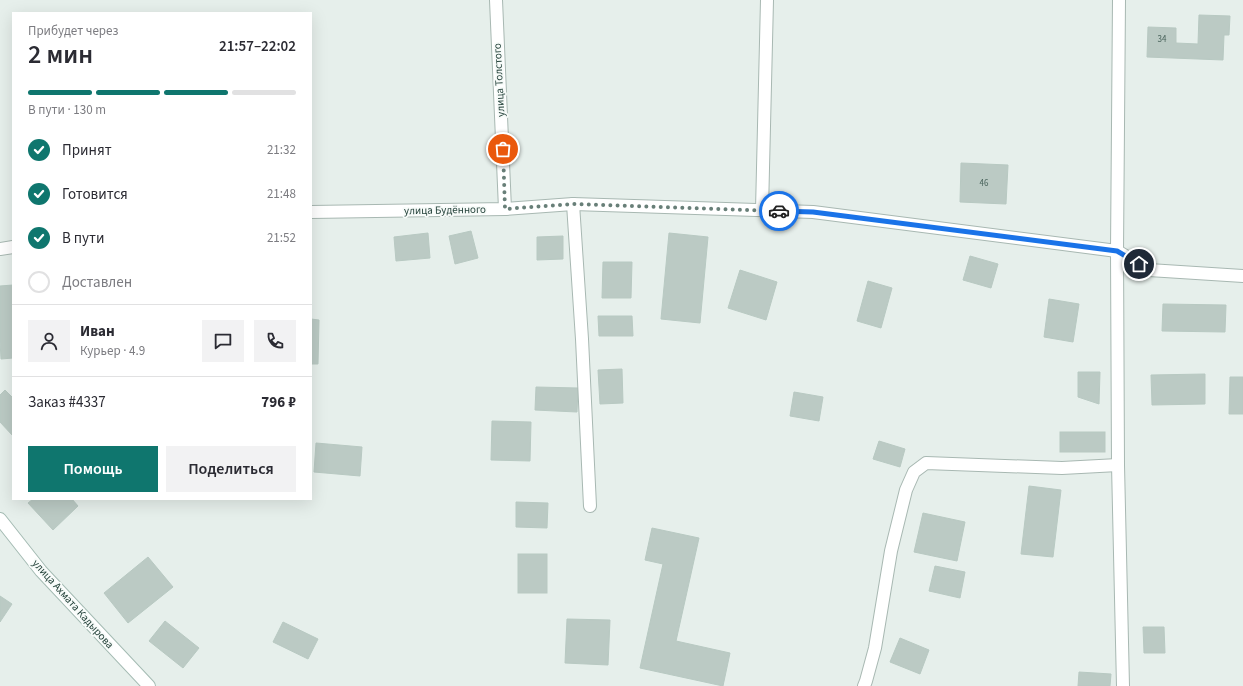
<!DOCTYPE html>
<html lang="ru">
<head>
<meta charset="utf-8">
<style>
	:root { --surface:#fff; --page:#f2f2f3; --text:#2b2b33; --muted:#7c7c81; --line:#e1e1e2; --accent:#0f766e }
	body { margin:0; font-family:"Source Sans 3",sans-serif; background:var(--page); color:var(--text); height:100vh; display:flex; flex-direction:column; font-size:15px; white-space:nowrap }
	* { box-sizing:border-box; margin:0 }
	p { font-size:13px; color:var(--muted) }
	.icon { flex:none; width:22px; height:22px; fill:none; stroke:currentColor; stroke-width:2; stroke-linecap:round; stroke-linejoin:round }
	.map { position:relative; flex:1; overflow:hidden }
	.side { position:absolute; left:12px; top:12px; width:300px; height:488px; display:flex; flex-direction:column; background:var(--surface); border-radius:0px; box-shadow:0 4px 16px #0002 }
	.side>* { flex:none }
	.pin { position:absolute; display:grid; place-items:center; width:34px; height:34px; color:#fff; margin:-17px; border:2px solid #fff; border-radius:50%; box-shadow:0 1px 4px #0007 }
	.courier { position:absolute; display:grid; place-items:center; width:40px; height:40px; margin:-20px; border:3px solid #1a73e8; border-radius:50%; background:#fff; color:#222; box-shadow:0 1px 5px #0007 }
	.overview em { font-style:normal; font-weight:600 }
	.overview div { display:flex; flex-direction:column-reverse }
	.overview { display:flex; align-items:center; justify-content:space-between; height:68px; padding:0 16px }
	h1 { font-size:26px; font-weight:600; line-height:30px }
	.bar { display:grid; grid-template-columns:repeat(4,1fr); gap:6px 4px; align-content:center; height:48px; padding:0 16px }
	.bar i { height:5px; border-radius:3px; background:var(--line) }
	.bar .active { background:var(--accent) }
	.bar p { grid-column:span 4 }
	.line { display:flex; align-items:center; gap:10px; padding:0 16px; border-top:1px solid var(--line) }
	.line div { flex:1 }
	.round { display:grid; place-items:center; flex:none; width:42px; height:42px; border-radius:0px; background:var(--page) }
	ol { padding:0 16px; list-style:none }
	li { display:flex; align-items:center; gap:12px; height:44px }
	li p { margin-inline-start:auto }
	li .icon { padding:4px; border-radius:50%; background:var(--accent); color:#fff; stroke-width:4 }
	li:last-child { color:var(--muted) }
	li i { width:22px; height:22px; border:2px solid var(--line); border-radius:50% }
	.button { display:flex; gap:8px; margin-top:auto; padding:8px 16px }
	.button a { flex:1; height:46px; border-radius:0px; background:var(--accent); color:#fff; font-size:16px; font-weight:600; line-height:46px; text-align:center }
	.button a+a { background:var(--page); color:var(--text) }
	.map>svg:first-child { display:block }
</style>
</head>
<body>
<div class="map">
<svg width="1243" height="686" viewBox="0 0 1243 686">
	<rect width="100%" height="100%" fill="#e6efeb"/>
	<!-- building -->
	<g fill="#bbcac4" stroke="#b8c9c2">
		<polygon points="1199,15 1230,16 1229,35 1224,35 1223,60 1147,57 1148,27 1176,28 1176,43 1198,44"/>
		<polygon points="961,163 1008,165 1006,204 960,202"/>
		<polygon points="471,231 478,258 455,264 449,236"/>
		<polygon points="428,233 430,258 396,261 394,237"/>
		<polygon points="669,233 708,237 700,323 661,319"/>
		<polygon points="563,236 563,259 537,260 537,237"/>
		<polygon points="970,256 998,264 991,288 963,280"/>
		<polygon points="603,262 632,262 631,298 602,298"/>
		<polygon points="740,270 777,282 766,320 728,308"/>
		<polygon points="868,281 892,288 881,328 857,321"/>
		<polygon points="13,285 13,358 1,359 0,341 0,286"/>
		<polygon points="1049,299 1079,304 1073,342 1044,337"/>
		<polygon points="1163,304 1226,305 1225,332 1162,331"/>
		<polygon points="598,316 632,316 633,336 599,336"/>
		<polygon points="311,319 319,320 318,364 311,364"/>
		<polygon points="622,369 623,403 600,404 598,370"/>
		<polygon points="1078,372 1100,372 1099,404 1078,397"/>
		<polygon points="1205,374 1205,404 1152,405 1151,375"/>
		<polygon points="1230,377 1243,377 1243,414 1229,414"/>
		<polygon points="536,387 578,388 577,412 535,410"/>
		<polygon points="5,390 13,398 13,436 0,422 0,395"/>
		<polygon points="794,392 823,397 819,421 790,416"/>
		<polygon points="492,421 531,422 530,461 491,460"/>
		<rect x="1060" y="432" width="45" height="20"/>
		<polygon points="879,441 905,449 900,467 873,459"/>
		<polygon points="316,443 362,447 360,476 314,472"/>
		<polygon points="1029,486 1061,490 1053,557 1021,554"/>
		<polygon points="33,499 72,499 78,506 53,530 28,503"/>
		<polygon points="516,502 548,503 547,528 516,527"/>
		<polygon points="923,513 965,522 957,561 914,552"/>
		<polygon points="652,528 699,538 676,641 730,653 723,686 640,668 663,564 645,560"/>
		<rect x="518" y="554" width="29" height="39"/>
		<polygon points="148,557 173,587 128,623 104,593"/>
		<polygon points="935,566 965,572 960,598 929,591"/>
		<polygon points="0,596 12,604 0,622"/>
		<polygon points="567,619 610,620 608,665 565,663"/>
		<polygon points="165,621 199,648 183,668 149,641"/>
		<polygon points="283,622 318,639 308,659 273,642"/>
		<polygon points="1143,627 1164,627 1165,653 1144,653"/>
		<polygon points="900,638 929,650 920,674 890,662"/>
		<polygon points="1079,672 1111,674 1110,686 1078,686"/>
	</g>
	<g fill="none" stroke-linecap="round" stroke-linejoin="round">
		<!-- street casing -->
		<g stroke="#a8b8b2" stroke-width="14">
			<g id="street">
				<polyline points="496,0 505,209"/>
				<polyline points="1119,0 1117,251 1118,465 1123,686"/>
				<polyline points="573,204 582,339 590,506"/>
				<polyline points="762,210 767,0"/>
				<polyline points="311,212 505,209 573,204 813,212 1117,251 1149,270 1243,276"/>
				<polyline points="0,249 13,247"/>
				<polyline points="864,686 866,681 875,648 891,551 906,490 914,472 926,463 1062,468 1118,465"/>
			</g>
		</g>
		<!-- secondary casing -->
		<g stroke="#a4bbb3" stroke-width="14">
			<polyline id="secondary" points="0,519 41,571 149,686"/>
		</g>
		<!-- street -->
		<use href="#street" stroke="#fff" stroke-width="12"/>
		<!-- secondary -->
		<use href="#secondary" stroke="#fff" stroke-width="12"/>
	</g>
	<g fill="none" stroke-linecap="round" stroke-linejoin="round">
		<!-- done -->
		<polyline stroke="#687f78" stroke-width="4" stroke-dasharray="0 7.2" points="503,149 505,209 573,204 779,211"/>
		<!-- route -->
		<polyline stroke="#1a73e8" stroke-width="5" points="779,211 813,212 1117,251 1139,264"/>
	</g>
	<g text-anchor="middle" dominant-baseline="central" stroke-width="3.5" stroke-linejoin="round" paint-order="stroke">
		<!-- number labels -->
		<g font-size="9" fill="#4a645c">
			<text x="1162" y="39">34</text>
			<text x="984" y="183">46</text>
		</g>
		<!-- street labels -->
		<g font-size="11" fill="#24423a" stroke="#f7fbf9">
			<text transform="translate(499 80) rotate(-93)">улица Толстого</text>
			<text transform="translate(445 210) rotate(-1)">улица Будённого</text>
			<text transform="translate(73 604) rotate(48)">улица Ахмата Кадырова</text>
		</g>
	</g>
</svg>
<div class="pin" style="left:503px;top:149px;background:#ea580c"><svg class="icon" aria-label="bag" viewBox="0 0 24 24"><path d="M5 8h14l-1 12H6zM9 8a3 3 0 0 1 6 0"/></svg></div>
<div class="pin" style="left:1139px;top:264px;background:#1f2937"><svg class="icon" aria-label="home" viewBox="0 0 24 24"><path d="M3 11l9-7 9 7M6 9v11h12V9"/></svg></div>
<div class="courier" style="left:779px;top:211px"><svg class="icon" aria-label="car" viewBox="0 0 24 24"><path d="M5 17H2v-5l4-1 3-4h7l3 4 3 1v5h-3M9 17h6M6 11h13"/><circle cx="7" cy="17" r="2"/><circle cx="17" cy="17" r="2"/></svg></div>
<section class="side">
<div class="overview"><div><h1>2 мин</h1><p>Прибудет через</p></div><em>21:57–22:02</em></div>
<div class="bar"><i class="active"></i><i class="active"></i><i class="active"></i><i></i><p>В пути · 130 m</p></div>
<ol>
<li><svg class="icon" aria-label="check" viewBox="0 0 24 24"><path d="M5 12l5 5 9-10"/></svg>Принят<p>21:32</p></li>
<li><svg class="icon" aria-label="check" viewBox="0 0 24 24"><path d="M5 12l5 5 9-10"/></svg>Готовится<p>21:48</p></li>
<li><svg class="icon" aria-label="check" viewBox="0 0 24 24"><path d="M5 12l5 5 9-10"/></svg>В пути<p>21:52</p></li>
<li><i></i>Доставлен</li>
</ol>
<div class="line" style="height:72px"><a class="round"><svg class="icon" aria-label="person" viewBox="0 0 24 24"><circle cx="12" cy="8" r="4"/><path d="M4 21q1-7 8-7t8 7"/></svg></a><div><b>Иван</b><p>Курьер · 4.9</p></div><a class="round"><svg class="icon" aria-label="chat" viewBox="0 0 24 24"><path d="M4 5h16v11H9l-5 4z"/></svg></a><a class="round"><svg class="icon" aria-label="phone" viewBox="0 0 24 24"><path d="M5 4h4l2 5-3 2q2 4 5 5l2-3 5 2v4C11 20 4 13 5 4z"/></svg></a></div>
<div class="line" style="height:52px"><div>Заказ #4337</div><b>796 ₽</b></div>
<div class="button"><a>Помощь</a><a>Поделиться</a></div>
</section>
</div>
</body>
</html>
